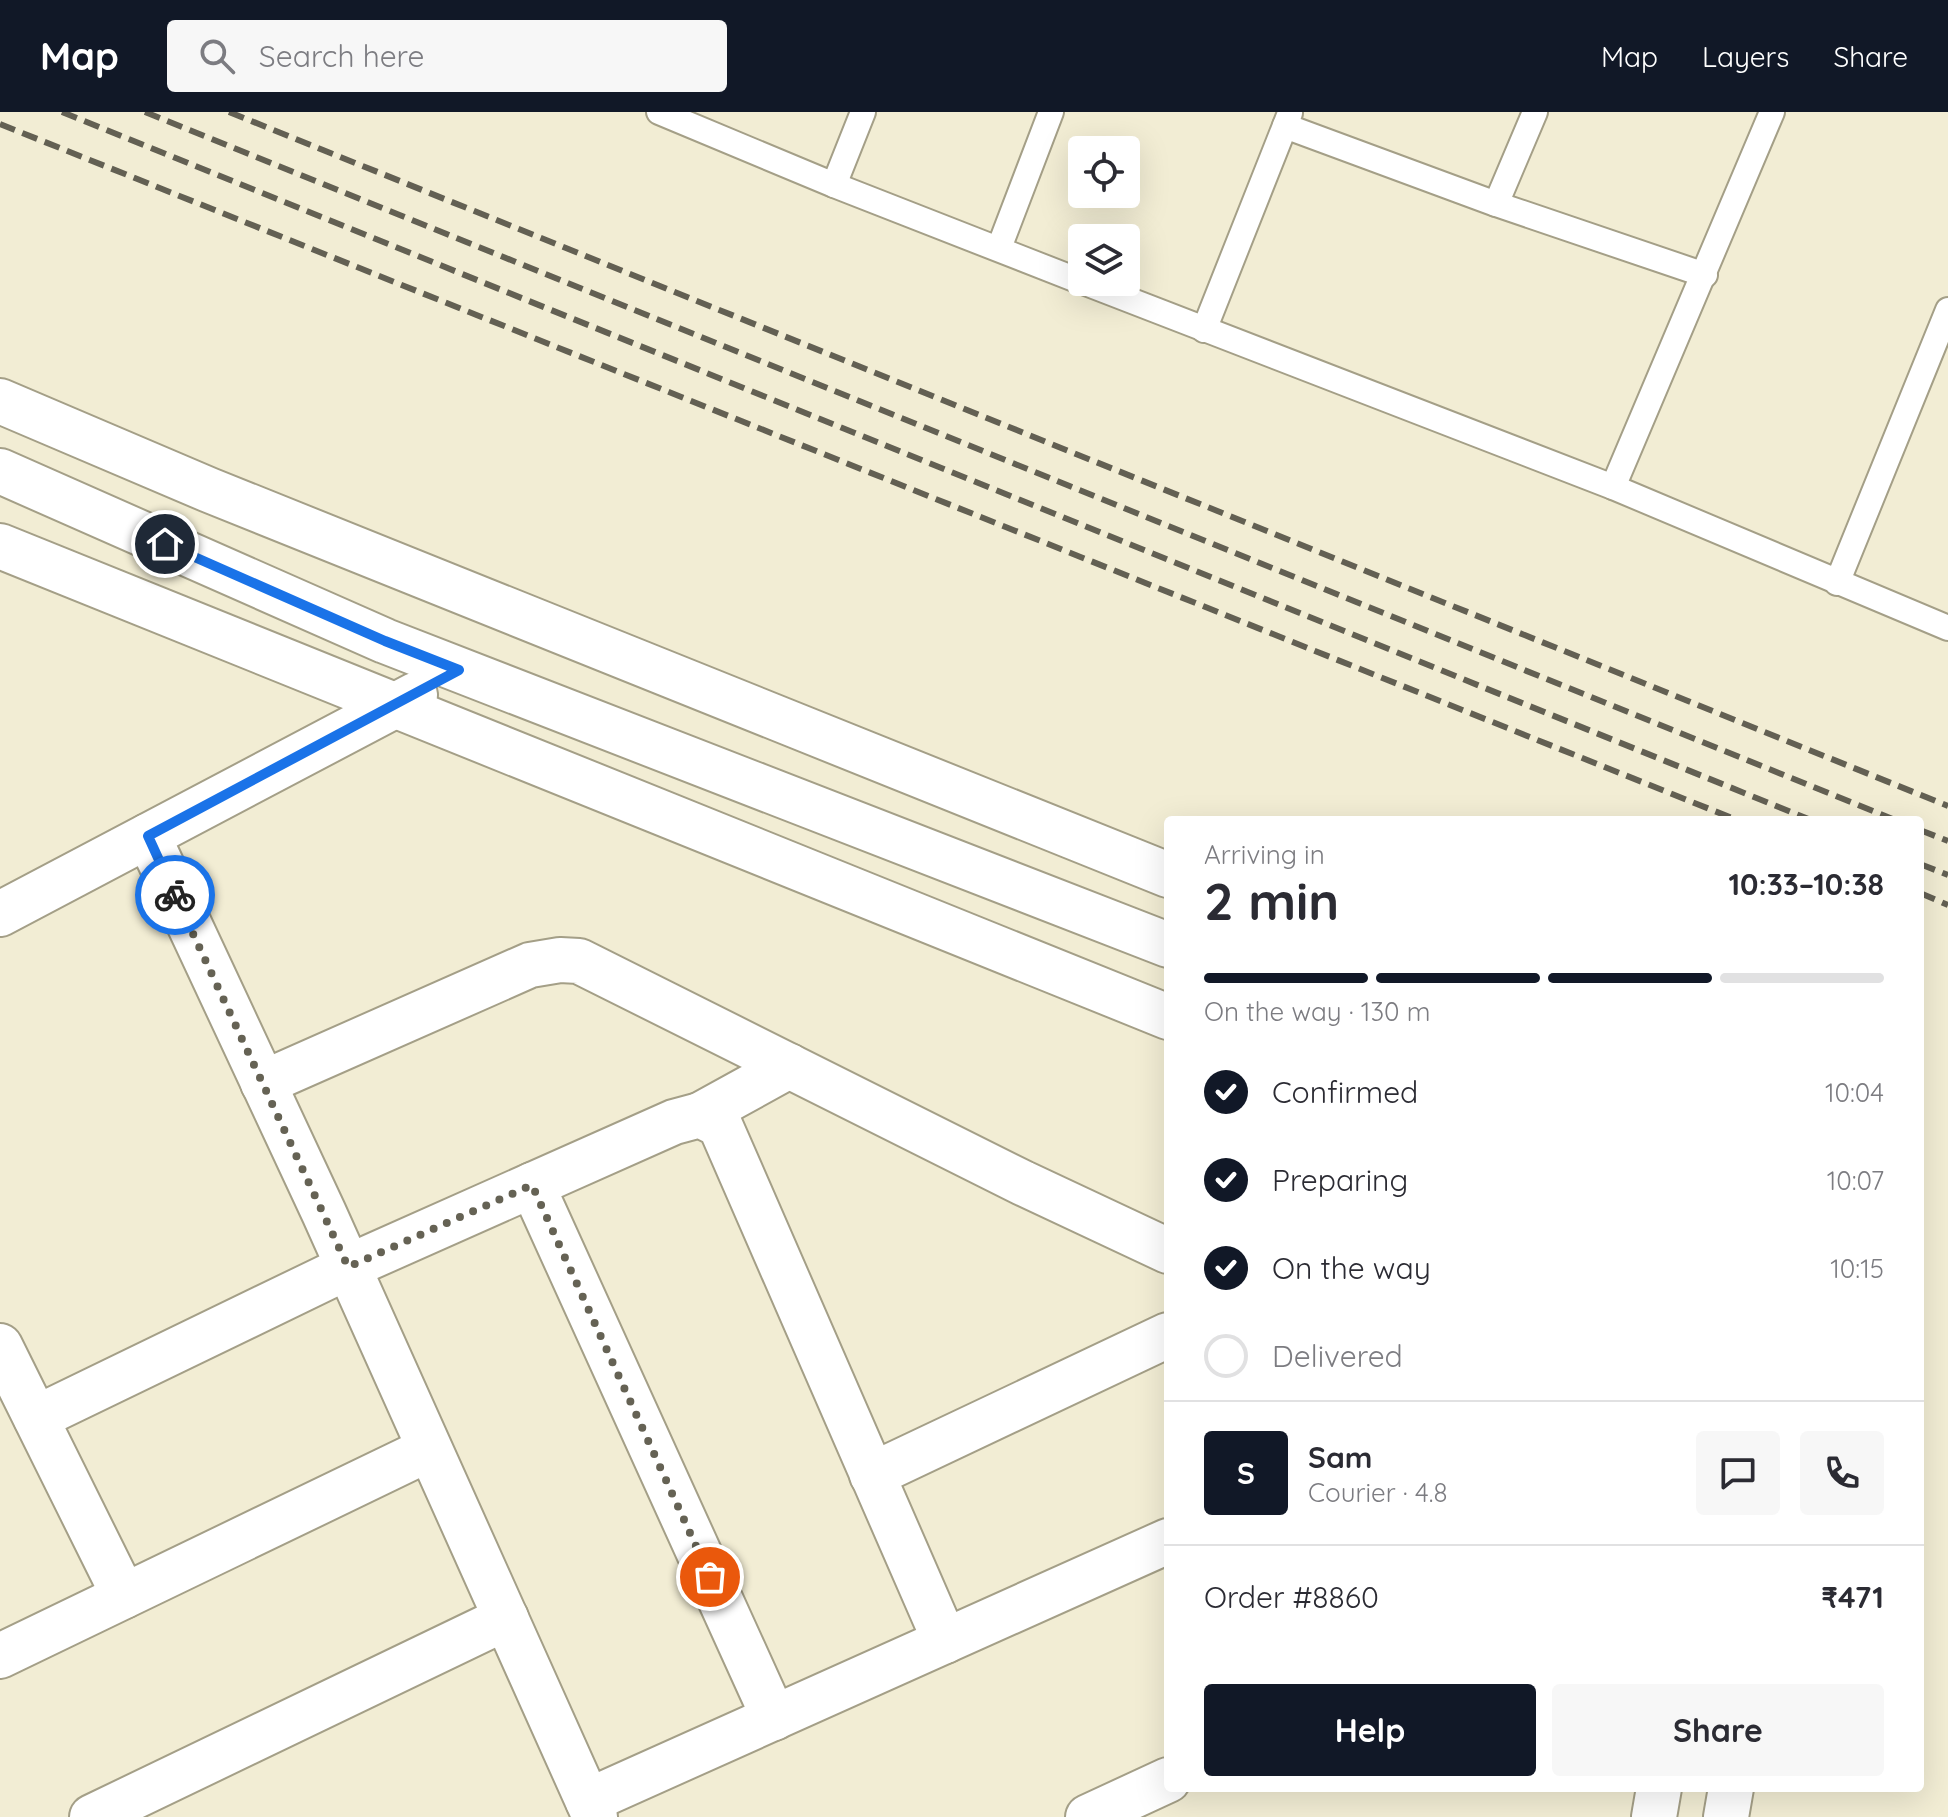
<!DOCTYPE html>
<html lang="en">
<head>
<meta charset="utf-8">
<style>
	:root { --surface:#fff; --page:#f7f7f7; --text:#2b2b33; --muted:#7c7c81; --line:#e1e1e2; --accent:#111827 }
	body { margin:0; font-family:Quicksand,sans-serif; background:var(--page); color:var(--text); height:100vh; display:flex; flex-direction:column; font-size:30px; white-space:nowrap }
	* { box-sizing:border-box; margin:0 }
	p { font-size:26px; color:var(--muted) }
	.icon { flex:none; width:44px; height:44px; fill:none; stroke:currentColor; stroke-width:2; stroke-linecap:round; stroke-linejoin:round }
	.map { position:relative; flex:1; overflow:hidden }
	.drawer { position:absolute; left:1164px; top:704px; width:760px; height:976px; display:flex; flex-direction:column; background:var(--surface); border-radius:8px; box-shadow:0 8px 32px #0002 }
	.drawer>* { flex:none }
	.controls { position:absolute; left:1068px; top:24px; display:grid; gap:16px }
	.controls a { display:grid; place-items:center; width:72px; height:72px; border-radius:8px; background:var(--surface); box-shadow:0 8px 32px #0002; font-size:40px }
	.pin { position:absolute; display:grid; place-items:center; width:68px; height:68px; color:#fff; margin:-34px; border:4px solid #fff; border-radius:50%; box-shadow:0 2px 8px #0007 }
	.courier { position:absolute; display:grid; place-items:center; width:80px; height:80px; margin:-40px; border:6px solid #1a73e8; border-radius:50%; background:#fff; color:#222; box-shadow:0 2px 10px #0007 }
	.overview em { font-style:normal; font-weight:700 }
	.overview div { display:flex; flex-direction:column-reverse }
	.overview { display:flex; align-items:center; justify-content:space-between; height:136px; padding:0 40px }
	h1 { font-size:52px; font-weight:700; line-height:60px }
	.bar { display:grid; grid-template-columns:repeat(4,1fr); gap:12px 8px; align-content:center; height:96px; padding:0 40px }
	.bar i { height:10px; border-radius:6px; background:var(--line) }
	.bar .current { background:var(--accent) }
	.bar p { grid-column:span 4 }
	.line { display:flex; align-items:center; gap:20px; padding:0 40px; border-top:2px solid var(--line) }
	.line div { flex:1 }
	.round { display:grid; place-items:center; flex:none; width:84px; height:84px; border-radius:8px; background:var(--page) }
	ol { padding:0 40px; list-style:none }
	li { display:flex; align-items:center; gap:24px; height:88px }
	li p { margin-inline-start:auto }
	li .icon { padding:8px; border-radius:50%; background:var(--accent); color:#fff; stroke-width:4 }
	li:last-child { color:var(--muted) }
	li i { width:44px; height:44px; border:4px solid var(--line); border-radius:50% }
	.action { display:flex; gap:16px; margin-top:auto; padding:16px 40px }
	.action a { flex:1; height:92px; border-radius:8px; background:var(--accent); color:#fff; font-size:32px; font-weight:700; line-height:92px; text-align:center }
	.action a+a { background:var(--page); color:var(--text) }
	header { display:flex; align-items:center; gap:48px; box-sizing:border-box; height:112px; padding:0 40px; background:var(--accent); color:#fff }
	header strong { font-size:38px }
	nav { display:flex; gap:44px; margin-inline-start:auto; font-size:28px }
	.search { width:560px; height:72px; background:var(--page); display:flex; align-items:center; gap:20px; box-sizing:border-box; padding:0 28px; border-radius:8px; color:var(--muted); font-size:30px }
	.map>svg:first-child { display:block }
</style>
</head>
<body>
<header>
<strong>Map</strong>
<div class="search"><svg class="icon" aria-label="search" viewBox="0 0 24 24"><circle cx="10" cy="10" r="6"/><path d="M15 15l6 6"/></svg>Search here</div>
<nav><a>Map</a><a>Layers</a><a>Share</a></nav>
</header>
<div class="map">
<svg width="1948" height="1705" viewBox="0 0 1948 1705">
	<rect width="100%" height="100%" fill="#f2edd4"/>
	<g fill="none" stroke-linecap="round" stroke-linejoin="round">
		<!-- service casing -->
		<g stroke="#a49f87" stroke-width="28">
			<g id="service">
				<polyline points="659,0 834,73 1082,170"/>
				<polyline points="1285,14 1496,92 1705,163"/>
				<polyline points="834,73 863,0"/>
				<polyline points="1496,92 1535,0"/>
				<polyline points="999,136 1051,0"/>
				<polyline points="1083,170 1613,375 1948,516"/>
				<polyline points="1204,218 1290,1"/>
				<polyline points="1613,375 1772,0"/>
				<polyline points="1837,471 1948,198"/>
			</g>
		</g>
		<!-- minor casing -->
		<g stroke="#a49f87" stroke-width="48">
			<g id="minor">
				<polyline points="0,289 209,378 1168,763"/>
				<polyline points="0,359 385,529 1168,833"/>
				<polyline points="0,434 1168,905"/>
				<polyline points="148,724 324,1101 595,1705"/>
				<polyline points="0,802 415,583"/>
				<polyline points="263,971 530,853 560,848 579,849 1023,1071 1168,1139"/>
				<polyline points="700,1003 789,954"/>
				<polyline points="532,1073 774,1606"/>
				<polyline points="0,1234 124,1484"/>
				<polyline points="36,1306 348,1155 674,1010 700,1003 720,1013 945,1529"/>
				<polyline points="872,1363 1168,1223"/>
				<polyline points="0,1544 429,1337"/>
				<polyline points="588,1689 1168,1429"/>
				<polyline points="92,1705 506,1506"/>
				<polyline points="1088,1705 1168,1668"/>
				<polyline points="1654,1705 1659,1676"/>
				<polyline points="1726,1705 1731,1676"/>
			</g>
		</g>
		<!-- service -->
		<use href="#service" stroke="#fff" stroke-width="24"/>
		<!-- minor -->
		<use href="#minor" stroke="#fff" stroke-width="44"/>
		<!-- rail -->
		<g stroke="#636053" stroke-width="6" stroke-dasharray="16 8" stroke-linecap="butt">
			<polyline points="62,0 1811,708"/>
			<polyline points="145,0 1895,708"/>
			<polyline points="229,0 1948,694"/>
			<polyline points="0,12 1737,708"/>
			<polyline points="1920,718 1948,729"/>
			<polyline points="1920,752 1948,763"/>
			<polyline points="1920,781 1948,793"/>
		</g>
	</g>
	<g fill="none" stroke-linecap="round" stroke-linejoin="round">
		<!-- done -->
		<polyline stroke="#656254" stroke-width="8" stroke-dasharray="0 14.4" points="175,783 348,1155 532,1073 710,1465"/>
		<!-- route -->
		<polyline stroke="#1a73e8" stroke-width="10" points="165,432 385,529 459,558 148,724 175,783"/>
	</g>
</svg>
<div class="controls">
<a><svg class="icon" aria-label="locate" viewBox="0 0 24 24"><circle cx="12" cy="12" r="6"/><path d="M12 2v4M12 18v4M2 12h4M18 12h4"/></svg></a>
<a><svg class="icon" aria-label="layers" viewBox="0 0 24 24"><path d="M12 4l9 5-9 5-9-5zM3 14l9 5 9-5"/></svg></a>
</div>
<div class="pin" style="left:710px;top:1465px;background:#ea580c"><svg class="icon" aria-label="bag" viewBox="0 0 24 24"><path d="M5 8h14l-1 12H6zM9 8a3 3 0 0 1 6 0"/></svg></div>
<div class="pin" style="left:165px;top:432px;background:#1f2937"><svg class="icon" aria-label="home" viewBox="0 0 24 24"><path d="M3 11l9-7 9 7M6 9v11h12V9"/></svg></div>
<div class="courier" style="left:175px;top:783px"><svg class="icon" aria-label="bike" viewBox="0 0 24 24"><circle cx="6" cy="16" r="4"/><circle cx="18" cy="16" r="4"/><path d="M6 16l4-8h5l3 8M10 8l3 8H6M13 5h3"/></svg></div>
<section class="drawer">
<div class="overview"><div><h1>2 min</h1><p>Arriving in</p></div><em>10:33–10:38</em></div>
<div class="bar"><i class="current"></i><i class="current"></i><i class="current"></i><i></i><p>On the way · 130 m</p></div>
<ol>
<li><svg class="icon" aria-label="check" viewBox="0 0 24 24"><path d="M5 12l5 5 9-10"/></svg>Confirmed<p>10:04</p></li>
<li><svg class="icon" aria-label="check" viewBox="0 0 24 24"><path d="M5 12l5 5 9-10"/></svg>Preparing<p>10:07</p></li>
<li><svg class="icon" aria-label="check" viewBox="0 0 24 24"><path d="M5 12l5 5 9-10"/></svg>On the way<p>10:15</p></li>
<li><i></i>Delivered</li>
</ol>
<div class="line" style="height:144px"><b class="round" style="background:var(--accent);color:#fff">S</b><div><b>Sam</b><p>Courier · 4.8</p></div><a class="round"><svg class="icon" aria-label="chat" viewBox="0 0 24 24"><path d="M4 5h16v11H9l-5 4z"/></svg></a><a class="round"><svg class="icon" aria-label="phone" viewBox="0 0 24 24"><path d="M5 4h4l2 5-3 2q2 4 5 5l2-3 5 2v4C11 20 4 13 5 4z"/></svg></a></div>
<div class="line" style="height:104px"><div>Order #8860</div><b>₹471</b></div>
<div class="action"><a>Help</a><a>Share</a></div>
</section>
</div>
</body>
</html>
